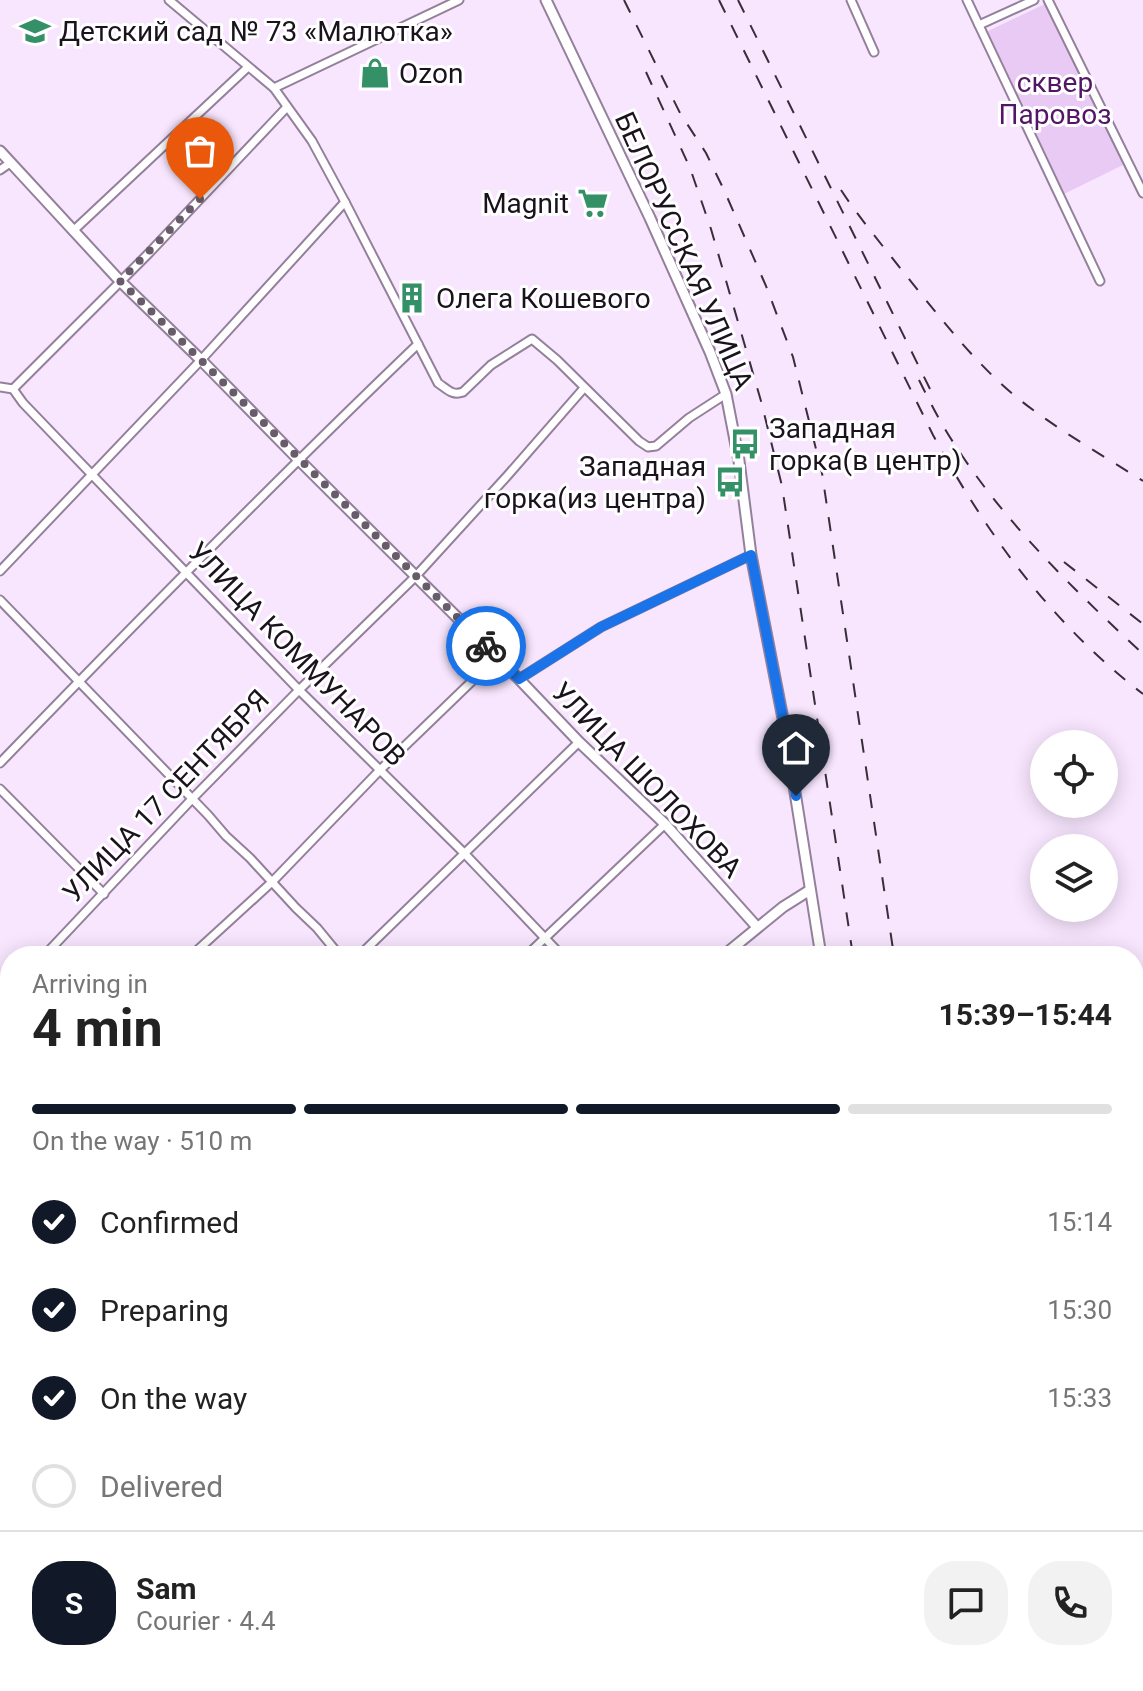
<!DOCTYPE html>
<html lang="en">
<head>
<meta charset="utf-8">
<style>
	:root { --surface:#fff; --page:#f2f2f2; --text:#222; --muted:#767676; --line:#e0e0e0; --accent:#111827 }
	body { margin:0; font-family:Roboto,sans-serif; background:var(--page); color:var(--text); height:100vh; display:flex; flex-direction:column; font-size:30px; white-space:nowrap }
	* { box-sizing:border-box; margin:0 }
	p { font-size:26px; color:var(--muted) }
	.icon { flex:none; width:44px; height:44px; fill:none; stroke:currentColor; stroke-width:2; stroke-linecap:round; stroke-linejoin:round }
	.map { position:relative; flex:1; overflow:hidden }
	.sheet { position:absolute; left:0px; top:946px; width:1144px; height:746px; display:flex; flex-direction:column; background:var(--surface); border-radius:32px 32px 0 0; box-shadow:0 4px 20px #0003 }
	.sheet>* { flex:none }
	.fabs { position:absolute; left:1030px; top:730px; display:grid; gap:16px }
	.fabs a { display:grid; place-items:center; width:88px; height:88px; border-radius:50%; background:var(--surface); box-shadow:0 4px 20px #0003; font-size:40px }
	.pin { position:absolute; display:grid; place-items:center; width:68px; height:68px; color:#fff; margin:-82px -34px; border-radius:50% 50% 50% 0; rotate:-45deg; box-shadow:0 0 8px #0007 }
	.pin .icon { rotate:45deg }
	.courier { position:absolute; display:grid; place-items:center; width:80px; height:80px; margin:-40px; border:6px solid #1a73e8; border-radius:50%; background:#fff; color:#222; box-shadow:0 2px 10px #0007 }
	.head em { font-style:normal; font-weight:700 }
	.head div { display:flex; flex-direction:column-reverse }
	.head { display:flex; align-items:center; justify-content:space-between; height:136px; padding:0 32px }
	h1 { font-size:52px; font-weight:700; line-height:60px }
	.bar { display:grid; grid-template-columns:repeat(4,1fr); gap:12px 8px; align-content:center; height:96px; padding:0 32px }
	.bar i { height:10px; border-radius:6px; background:var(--line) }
	.bar .on { background:var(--accent) }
	.bar p { grid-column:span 4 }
	.line { display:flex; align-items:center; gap:20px; padding:0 32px; border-top:2px solid var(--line) }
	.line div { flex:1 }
	.round { display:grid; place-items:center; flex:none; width:84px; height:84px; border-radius:32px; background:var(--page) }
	ol { padding:0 32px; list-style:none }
	li { display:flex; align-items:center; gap:24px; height:88px }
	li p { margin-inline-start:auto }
	li .icon { padding:8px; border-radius:50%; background:var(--accent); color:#fff; stroke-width:4 }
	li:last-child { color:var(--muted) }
	li i { width:44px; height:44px; border:4px solid var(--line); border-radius:50% }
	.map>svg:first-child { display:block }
</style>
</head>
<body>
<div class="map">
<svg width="1143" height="1691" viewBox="0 0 1143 1691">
	<rect width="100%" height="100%" fill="#f8e6fe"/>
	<!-- green -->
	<g fill="#e9caf4">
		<polygon points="1047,3 1125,164 1064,194 986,32"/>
		<polygon points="10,1564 10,1682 133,1682 140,1691 0,1691 0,1569"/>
		<polygon points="366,1682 527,1682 536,1691 364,1691"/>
	</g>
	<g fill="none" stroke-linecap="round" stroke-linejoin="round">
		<!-- street casing -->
		<g stroke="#94809b" stroke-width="11">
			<g id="street">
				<path d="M169 0 274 88 312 141 345 202 438 383C447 389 452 396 463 392L491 365 532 339 557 360 639 441 648 447 656 446 689 418 726 394"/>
				<polyline points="851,0 874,52"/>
				<polyline points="967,0 1100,281"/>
				<polyline points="1048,0 1143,193"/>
				<polyline points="979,25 1034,0"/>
				<polyline points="274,88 459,0"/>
				<polyline points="0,170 10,163"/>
				<polyline points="73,231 247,68"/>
				<polyline points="0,387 13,389 23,403 299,690 464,853 562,956"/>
				<polyline points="13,389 149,253 287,107"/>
				<polyline points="0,571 201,360 345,202"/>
				<polyline points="0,600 208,815 226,836 250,858 296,908 317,928 340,956"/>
				<polyline points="519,679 601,627 751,555"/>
				<path d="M0 763C137 621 275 481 418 344"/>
				<polyline points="0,789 104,894"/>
				<polyline points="44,956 192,799 299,690 415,577 508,475 584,388"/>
				<polyline points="191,956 272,882 380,770 497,657"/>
				<polyline points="359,956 579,742"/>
				<polyline points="526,956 665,824"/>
				<polyline points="0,1002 10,992"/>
				<polyline points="0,1159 10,1148"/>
				<polyline points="0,1302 10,1311"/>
				<polyline points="0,1329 10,1318"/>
				<polyline points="0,1451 10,1440"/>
				<polyline points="765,1682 766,1691"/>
				<polyline points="138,1683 190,1691"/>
				<polyline points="225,1691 270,1689 310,1683"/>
				<polyline points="545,1691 549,1682"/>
			</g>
		</g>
		<!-- secondary casing -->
		<g stroke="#94809b" stroke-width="13">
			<g id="secondary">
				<polyline points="546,0 650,218 710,352 726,394 739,461 751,555 785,729 821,956"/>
				<polyline points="0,151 120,281 201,360 298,459 519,679 579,742 665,824 757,927"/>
				<polyline points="723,956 783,907 810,890"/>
				<polyline points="0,1190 10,1200"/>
				<polyline points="940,1682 942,1691"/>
			</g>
		</g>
		<!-- street -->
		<use href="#street" stroke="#fff" stroke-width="7"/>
		<!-- secondary -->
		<use href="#secondary" stroke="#fff" stroke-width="9"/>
		<!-- rail -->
		<g stroke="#382e3a" stroke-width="2" stroke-dasharray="14 14" stroke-linecap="butt">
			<polyline points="624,0 680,113 706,153 724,190 766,286 793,357 822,473 894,956"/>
			<path d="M719 0 933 435C987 535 1052 624 1143 694"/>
			<polyline points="738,0 930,389"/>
			<polyline points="646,72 690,168 711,229 761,401 782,486 853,956"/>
			<path d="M841 190C860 219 883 246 904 273 940 317 975 364 1020 400 1058 430 1102 455 1143 481"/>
			<path d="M919 380C930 402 941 424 955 445 1006 524 1075 591 1143 654"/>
			<polyline points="1064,562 1143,624"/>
			<polyline points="969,1682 972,1691"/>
			<polyline points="1126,1682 1129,1691"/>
		</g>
	</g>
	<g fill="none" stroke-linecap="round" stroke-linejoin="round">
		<!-- done -->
		<path stroke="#685c6b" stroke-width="8" stroke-dasharray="0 14.4" d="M200 199 120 281C244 401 364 525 486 646"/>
		<!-- route -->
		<polyline stroke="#1a73e8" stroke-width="10" points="486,646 519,679 601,627 751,555 785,729 796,796"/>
	</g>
	<!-- icons -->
	<defs>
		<g id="school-bare" transform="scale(2.4)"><path d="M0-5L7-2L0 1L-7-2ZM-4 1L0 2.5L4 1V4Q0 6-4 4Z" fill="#339067" stroke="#fff" stroke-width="2.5" paint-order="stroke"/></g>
		<g id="shop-bare" transform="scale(2.4)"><path d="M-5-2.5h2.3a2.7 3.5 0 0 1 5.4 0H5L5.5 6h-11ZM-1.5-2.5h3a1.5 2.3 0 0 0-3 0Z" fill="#339067" stroke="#fff" stroke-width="2.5" paint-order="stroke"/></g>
		<g id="supermarket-bare" transform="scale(2.4)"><path d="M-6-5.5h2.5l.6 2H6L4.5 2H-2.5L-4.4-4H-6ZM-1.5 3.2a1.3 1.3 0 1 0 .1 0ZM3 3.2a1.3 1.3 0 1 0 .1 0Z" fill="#339067" stroke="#fff" stroke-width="2.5" paint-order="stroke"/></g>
		<g id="building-bare" transform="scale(2.4)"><path d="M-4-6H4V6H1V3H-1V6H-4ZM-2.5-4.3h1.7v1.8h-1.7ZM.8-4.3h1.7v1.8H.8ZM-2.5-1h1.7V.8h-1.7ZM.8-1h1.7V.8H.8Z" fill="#339067" stroke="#fff" stroke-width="2.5" paint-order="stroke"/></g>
		<g id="bus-bare" transform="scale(2.4)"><path d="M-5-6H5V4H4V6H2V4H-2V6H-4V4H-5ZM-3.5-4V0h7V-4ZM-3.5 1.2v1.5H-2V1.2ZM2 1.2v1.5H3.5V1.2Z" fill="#339067" stroke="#fff" stroke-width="2.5" paint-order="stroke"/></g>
	</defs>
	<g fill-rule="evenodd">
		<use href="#school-bare" x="35" y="31"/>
		<use href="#shop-bare" x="375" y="73"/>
		<use href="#supermarket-bare" x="593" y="203"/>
		<use href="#building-bare" x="412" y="298"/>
		<use href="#bus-bare" x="745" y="444"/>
		<use href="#bus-bare" x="730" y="482"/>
	</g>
	<g text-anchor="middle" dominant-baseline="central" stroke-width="6" stroke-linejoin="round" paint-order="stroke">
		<!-- poi labels -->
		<g font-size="28" fill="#1a121c" stroke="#fff" text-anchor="start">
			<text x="59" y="31">Детский сад № 73 «Малютка»</text>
			<text x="399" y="73">Ozon</text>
			<text x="569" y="203" text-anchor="end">Magnit</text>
			<text x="436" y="298">Олега Кошевого</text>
			<text x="769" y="428">Западная<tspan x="769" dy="32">горка(в центр)</tspan></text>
			<text x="706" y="466" text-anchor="end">Западная<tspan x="706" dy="32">горка(из центра)</tspan></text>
		</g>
		<!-- park labels -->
		<g font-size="28" fill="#531565" stroke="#fff">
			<text x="1055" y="82">сквер<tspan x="1055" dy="32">Паровоз</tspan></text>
		</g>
		<!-- street labels -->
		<g font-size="28" fill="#1a121c" stroke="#fff">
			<text transform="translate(684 251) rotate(66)">БЕЛОРУССКАЯ УЛИЦА</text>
			<text transform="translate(297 654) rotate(46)">УЛИЦА КОММУНАРОВ</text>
			<text transform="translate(647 780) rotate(46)">УЛИЦА ШОЛОХОВА</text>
			<text transform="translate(166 796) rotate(-46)">УЛИЦА 17 СЕНТЯБРЯ</text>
		</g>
	</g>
</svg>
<div class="fabs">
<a><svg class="icon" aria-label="locate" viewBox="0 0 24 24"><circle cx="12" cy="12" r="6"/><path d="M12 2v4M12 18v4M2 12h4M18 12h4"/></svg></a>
<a><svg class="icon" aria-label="layers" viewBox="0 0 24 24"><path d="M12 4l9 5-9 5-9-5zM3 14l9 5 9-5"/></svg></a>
</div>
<div class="pin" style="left:200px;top:199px;background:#ea580c"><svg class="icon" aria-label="bag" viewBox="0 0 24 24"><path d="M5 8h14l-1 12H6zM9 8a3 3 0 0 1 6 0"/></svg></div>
<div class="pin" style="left:796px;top:796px;background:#1f2937"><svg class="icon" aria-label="home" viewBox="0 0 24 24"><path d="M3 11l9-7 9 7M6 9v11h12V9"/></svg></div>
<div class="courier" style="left:486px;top:646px"><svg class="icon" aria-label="bike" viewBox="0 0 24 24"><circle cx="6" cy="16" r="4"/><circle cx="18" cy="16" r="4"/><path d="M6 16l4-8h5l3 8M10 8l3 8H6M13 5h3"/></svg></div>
<section class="sheet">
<div class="head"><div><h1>4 min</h1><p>Arriving in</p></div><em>15:39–15:44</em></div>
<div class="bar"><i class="on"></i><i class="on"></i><i class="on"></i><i></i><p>On the way · 510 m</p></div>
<ol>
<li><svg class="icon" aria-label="check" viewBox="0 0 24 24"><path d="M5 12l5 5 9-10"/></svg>Confirmed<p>15:14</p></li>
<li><svg class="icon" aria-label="check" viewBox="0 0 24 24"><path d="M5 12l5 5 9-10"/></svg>Preparing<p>15:30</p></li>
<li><svg class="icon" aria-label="check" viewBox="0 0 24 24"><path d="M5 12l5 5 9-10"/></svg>On the way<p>15:33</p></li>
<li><i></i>Delivered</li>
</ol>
<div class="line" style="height:144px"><b class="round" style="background:var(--accent);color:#fff">S</b><div><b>Sam</b><p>Courier · 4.4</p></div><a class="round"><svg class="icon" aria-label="chat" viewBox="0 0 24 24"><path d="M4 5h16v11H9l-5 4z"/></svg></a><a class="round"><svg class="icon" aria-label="phone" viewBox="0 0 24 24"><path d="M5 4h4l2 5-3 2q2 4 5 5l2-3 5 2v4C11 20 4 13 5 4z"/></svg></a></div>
</section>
</div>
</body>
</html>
